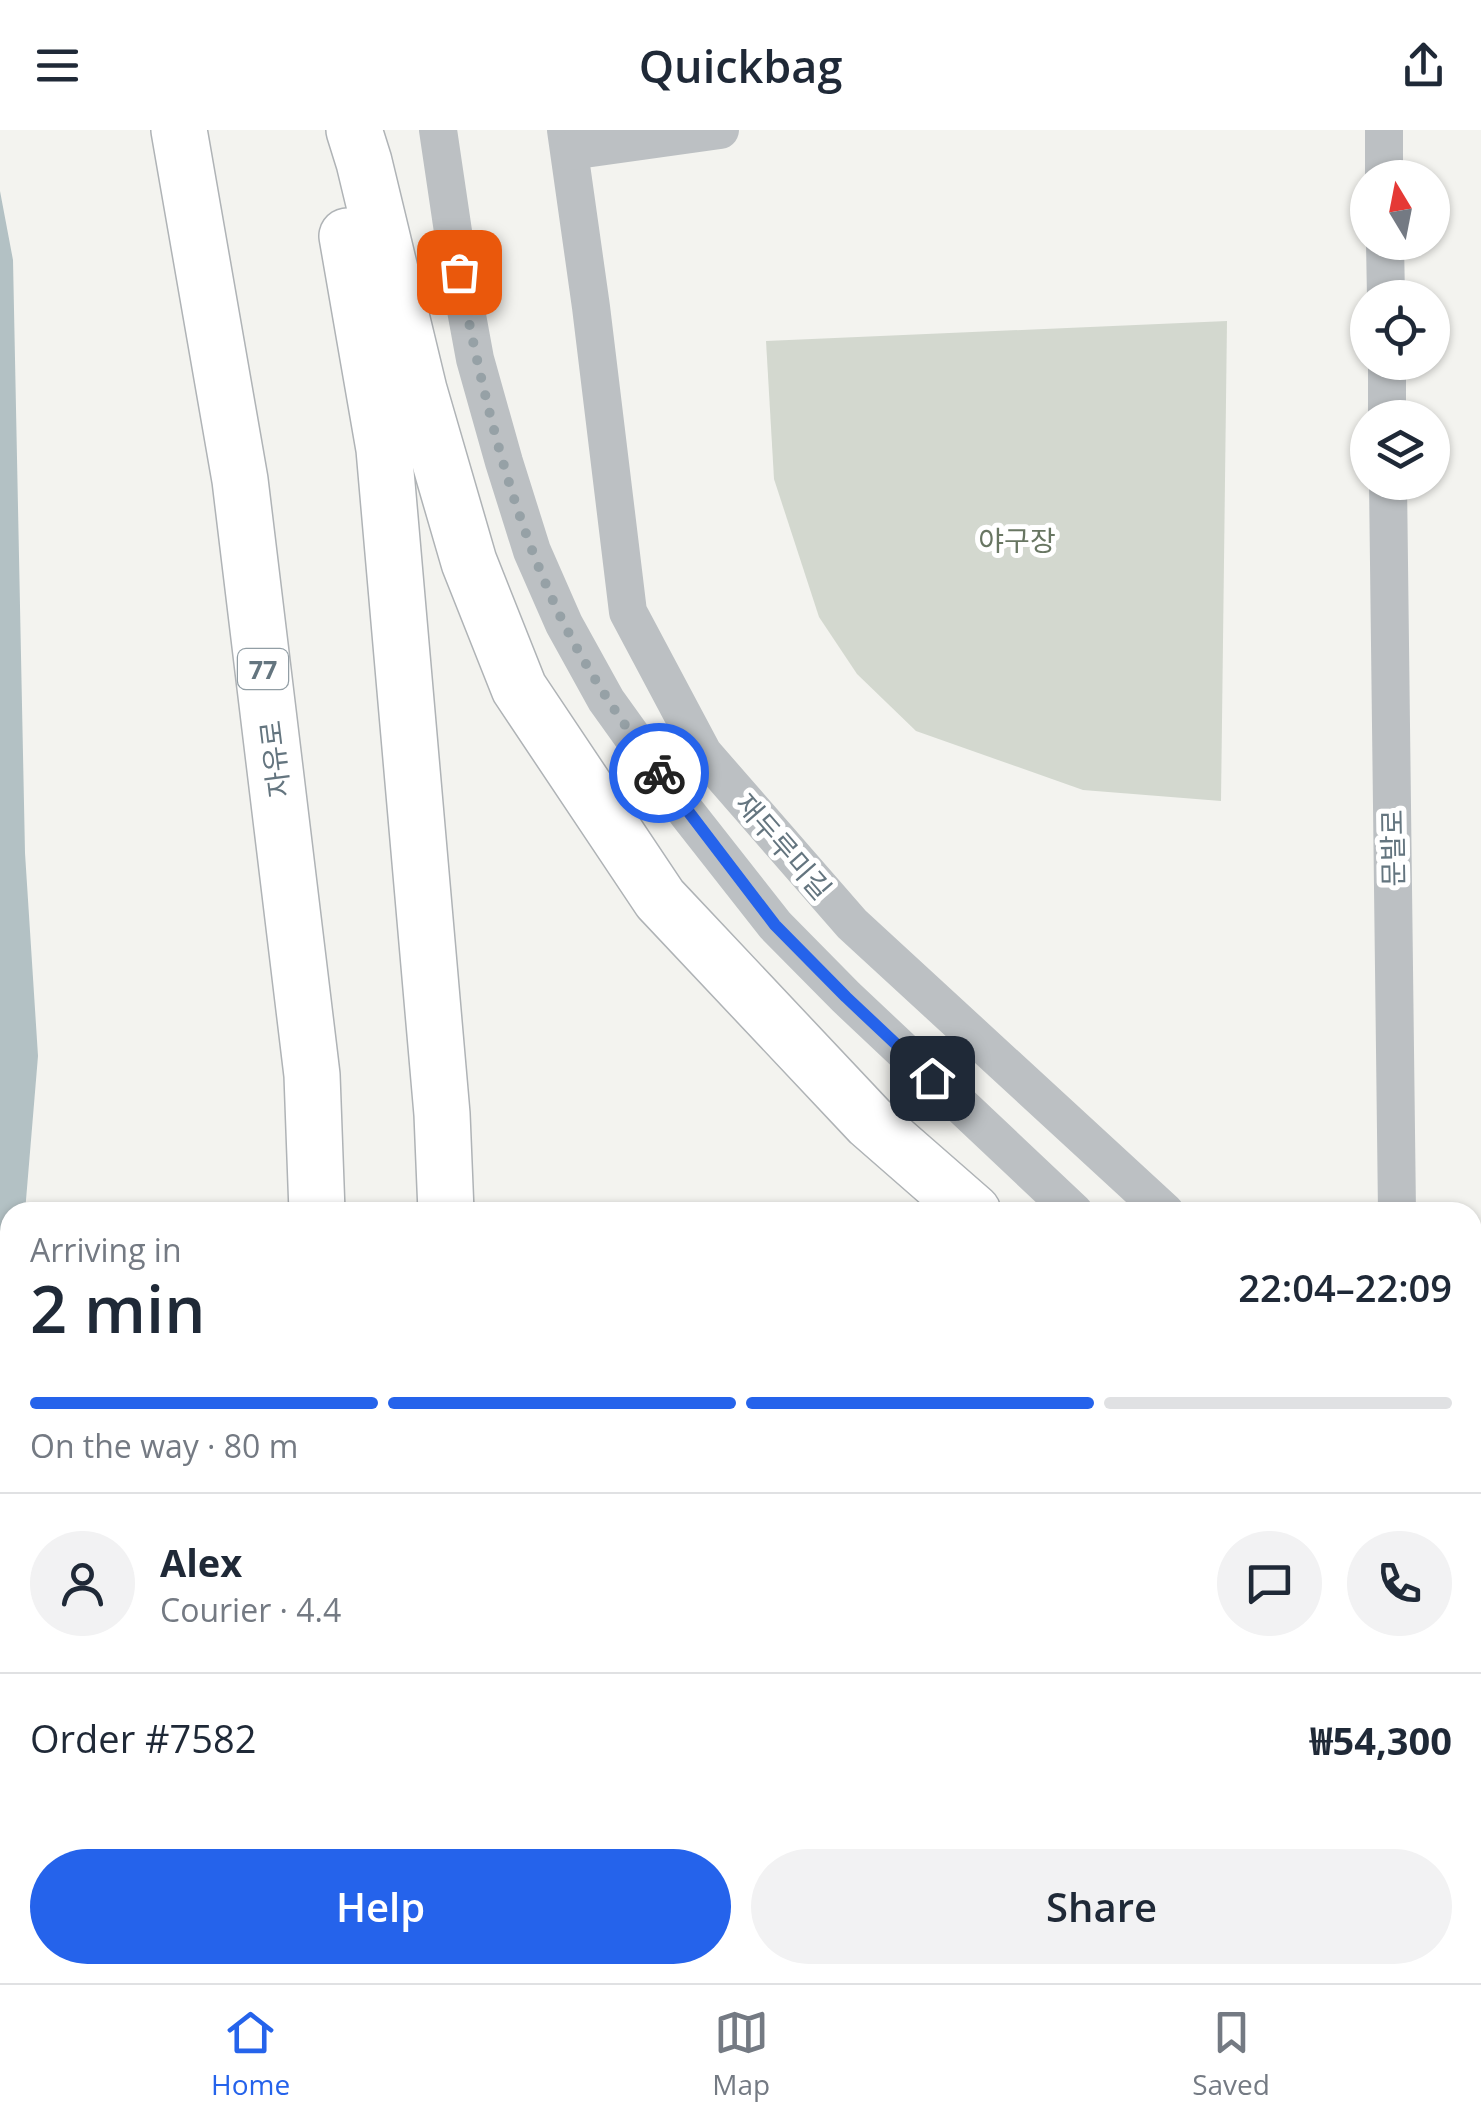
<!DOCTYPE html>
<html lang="en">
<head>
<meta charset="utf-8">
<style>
	:root { --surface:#fff; --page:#f2f2f3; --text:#1f2937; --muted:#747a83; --line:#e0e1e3; --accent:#2563eb }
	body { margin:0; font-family:"Open Sans","Noto Sans KR",sans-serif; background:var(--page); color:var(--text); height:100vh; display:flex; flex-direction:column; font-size:38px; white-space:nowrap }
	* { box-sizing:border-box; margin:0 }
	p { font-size:32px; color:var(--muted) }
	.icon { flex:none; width:55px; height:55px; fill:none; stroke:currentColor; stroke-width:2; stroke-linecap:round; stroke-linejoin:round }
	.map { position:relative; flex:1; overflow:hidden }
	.details { position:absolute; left:0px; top:1072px; width:1482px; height:782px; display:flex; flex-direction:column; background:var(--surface); border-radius:30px 30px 0 0; box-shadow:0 2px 8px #0004 }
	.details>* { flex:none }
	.needle { width:65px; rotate:350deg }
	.controls { position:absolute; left:1350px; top:30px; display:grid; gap:20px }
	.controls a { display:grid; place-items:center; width:100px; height:100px; border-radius:50%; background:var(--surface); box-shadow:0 2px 8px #0004; font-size:50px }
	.pin { position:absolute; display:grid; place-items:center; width:85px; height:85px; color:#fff; margin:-42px; border-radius:20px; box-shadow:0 5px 15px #0006 }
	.courier { position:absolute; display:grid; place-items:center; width:100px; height:100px; margin:-50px; border:8px solid #2563eb; border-radius:50%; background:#fff; color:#222; box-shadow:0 2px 12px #0007 }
	.summary em { font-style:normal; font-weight:600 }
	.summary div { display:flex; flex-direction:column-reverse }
	.summary { display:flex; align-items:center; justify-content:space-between; height:170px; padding:0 30px }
	h1 { font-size:65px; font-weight:600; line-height:75px }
	.bar { display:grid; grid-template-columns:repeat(4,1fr); gap:15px 10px; align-content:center; height:120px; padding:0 30px }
	.bar i { height:12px; border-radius:8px; background:var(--line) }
	.bar .current { background:var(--accent) }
	.bar p { grid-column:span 4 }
	.line { display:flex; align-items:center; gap:25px; padding:0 30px; border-top:2px solid var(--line) }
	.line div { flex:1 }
	.round { display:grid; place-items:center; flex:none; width:105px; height:105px; border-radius:52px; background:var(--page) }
	.action { display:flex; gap:20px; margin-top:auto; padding:20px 30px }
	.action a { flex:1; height:115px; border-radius:60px; background:var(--accent); color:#fff; font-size:40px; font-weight:600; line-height:115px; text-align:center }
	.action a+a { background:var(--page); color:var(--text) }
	header { display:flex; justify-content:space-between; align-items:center; height:130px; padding:0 30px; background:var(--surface); font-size:45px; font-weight:600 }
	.menu { display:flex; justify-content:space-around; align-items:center; height:140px; border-top:2px solid var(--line); background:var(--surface); font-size:28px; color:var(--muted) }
	.menu a { display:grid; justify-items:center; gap:5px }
	.menu .current { color:var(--accent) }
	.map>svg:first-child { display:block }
</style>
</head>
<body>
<header><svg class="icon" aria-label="menu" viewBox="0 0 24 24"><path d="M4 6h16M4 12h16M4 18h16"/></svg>Quickbag<svg class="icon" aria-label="share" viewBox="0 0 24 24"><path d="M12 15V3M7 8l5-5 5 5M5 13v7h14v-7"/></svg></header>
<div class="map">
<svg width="1481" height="1853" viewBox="0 0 1481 1853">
	<rect width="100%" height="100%" fill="#f3f3ef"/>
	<!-- green -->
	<polygon fill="#d3d8cf" points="1227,191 1221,671 1083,660 916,601 857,544 819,487 774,349 766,211"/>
	<!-- water -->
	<g fill="#b3c1c4">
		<polygon points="0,61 13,130 25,723 38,926 25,1082 10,1082 10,1152 0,1195"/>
		<polygon points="1481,1124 1481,1853 1469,1853 1469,1845 1472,1845 1472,1159"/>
	</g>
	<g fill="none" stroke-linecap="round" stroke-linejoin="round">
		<!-- highway casing -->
		<g stroke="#afb3b6" stroke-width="58">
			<g id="highway">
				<polyline points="179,0 240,350 312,945 317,1082"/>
				<polyline points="354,0 364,32 419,260 469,432 519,558 660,769 870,992 973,1082"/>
				<polyline points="347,106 384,319 442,984 446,1082"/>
				<polyline points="1472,1442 1481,1446"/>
				<polyline points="1472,1578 1481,1578"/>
				<polyline points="0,1609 10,1606"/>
				<polyline points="1472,1621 1481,1621"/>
				<polyline points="0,1683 10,1680"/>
				<polyline points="1472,1775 1481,1771"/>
				<polyline points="337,1853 338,1845"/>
				<polyline points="463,1853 463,1845"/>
				<polyline points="1331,1853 1343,1845"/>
			</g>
		</g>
		<!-- minor -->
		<g stroke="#bcc0c3" stroke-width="38">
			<polyline points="438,0 459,142 475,229 504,332 532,421 564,494 606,570 687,683 775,795 846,867 1074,1082"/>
			<polyline points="566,0 591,177 628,482 703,623 852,794 1165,1082"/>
			<polyline points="1384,0 1384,48"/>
			<polyline points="570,21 720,0"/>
			<polyline points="1385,112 1386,168"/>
			<polyline points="1387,232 1387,288"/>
			<polyline points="1388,352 1397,1082"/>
			<polyline points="1472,1298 1481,1298"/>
			<polyline points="1267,1853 1267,1845"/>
			<polyline points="1384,1853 1384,1845"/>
		</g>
		<!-- highway -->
		<use href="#highway" stroke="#fff" stroke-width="55"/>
	</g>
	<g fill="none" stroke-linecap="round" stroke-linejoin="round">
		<!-- done -->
		<path stroke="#96a1a6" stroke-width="10" stroke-dasharray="0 18" d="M459 142C482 261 510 384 564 494 591 547 624 595 659 643"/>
		<!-- route -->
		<polyline stroke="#2563eb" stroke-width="12" points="659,643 775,795 846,867 932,948"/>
	</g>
	<g text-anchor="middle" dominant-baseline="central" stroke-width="10" stroke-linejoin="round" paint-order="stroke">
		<!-- shield labels -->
		<rect fill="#fff" stroke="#929ea5" stroke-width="2.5" x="238" y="519" width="50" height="40" rx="8"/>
		<g font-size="25" font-weight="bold" fill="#64757f">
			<text x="263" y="539">77</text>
		</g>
		<!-- park labels -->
		<g font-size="28" fill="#687662" stroke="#fff">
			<text x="1017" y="410">야구장</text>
		</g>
		<!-- street labels -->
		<g font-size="28" fill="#64757f" stroke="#fff">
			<text transform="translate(274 629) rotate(-97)">자유로</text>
			<text transform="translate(784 716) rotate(49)">재두루미길</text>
			<text transform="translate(1392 718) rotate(-91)">문발로</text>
		</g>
	</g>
</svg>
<div class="controls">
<a><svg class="needle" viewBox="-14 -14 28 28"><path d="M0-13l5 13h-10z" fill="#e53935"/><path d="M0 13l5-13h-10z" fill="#747a83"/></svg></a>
<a><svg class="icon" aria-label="locate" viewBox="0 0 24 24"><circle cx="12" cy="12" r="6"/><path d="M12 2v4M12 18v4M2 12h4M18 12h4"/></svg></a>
<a><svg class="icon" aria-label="layers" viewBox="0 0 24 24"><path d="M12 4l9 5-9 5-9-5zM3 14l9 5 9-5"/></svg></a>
</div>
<div class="pin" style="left:459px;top:142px;background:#ea580c"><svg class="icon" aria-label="bag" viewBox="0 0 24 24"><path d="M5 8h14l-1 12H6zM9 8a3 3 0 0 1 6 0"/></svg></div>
<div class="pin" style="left:932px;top:948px;background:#1f2937"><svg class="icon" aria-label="home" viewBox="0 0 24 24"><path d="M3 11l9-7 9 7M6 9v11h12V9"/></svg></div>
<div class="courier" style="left:659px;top:643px"><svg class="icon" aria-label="bike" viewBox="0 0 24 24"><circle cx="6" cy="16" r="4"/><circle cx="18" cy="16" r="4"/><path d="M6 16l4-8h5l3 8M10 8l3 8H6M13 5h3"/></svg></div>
<section class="details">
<div class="summary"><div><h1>2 min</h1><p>Arriving in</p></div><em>22:04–22:09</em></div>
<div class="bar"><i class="current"></i><i class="current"></i><i class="current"></i><i></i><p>On the way · 80 m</p></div>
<div class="line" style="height:180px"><a class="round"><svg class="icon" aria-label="person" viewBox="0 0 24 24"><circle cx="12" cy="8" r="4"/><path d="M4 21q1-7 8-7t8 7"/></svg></a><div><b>Alex</b><p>Courier · 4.4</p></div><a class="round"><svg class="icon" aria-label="chat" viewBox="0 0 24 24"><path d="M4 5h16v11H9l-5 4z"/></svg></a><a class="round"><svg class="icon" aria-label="phone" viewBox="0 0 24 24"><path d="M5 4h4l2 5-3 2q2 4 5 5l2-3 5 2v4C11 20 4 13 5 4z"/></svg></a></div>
<div class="line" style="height:130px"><div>Order #7582</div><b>₩54,300</b></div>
<div class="action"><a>Help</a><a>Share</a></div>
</section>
</div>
<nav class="menu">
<a class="current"><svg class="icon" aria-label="home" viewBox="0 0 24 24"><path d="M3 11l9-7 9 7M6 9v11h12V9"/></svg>Home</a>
<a><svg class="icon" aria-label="map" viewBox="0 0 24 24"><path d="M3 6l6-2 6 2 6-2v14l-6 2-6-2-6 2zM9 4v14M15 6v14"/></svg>Map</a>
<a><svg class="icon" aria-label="saved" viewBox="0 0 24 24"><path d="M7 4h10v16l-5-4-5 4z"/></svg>Saved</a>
</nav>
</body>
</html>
